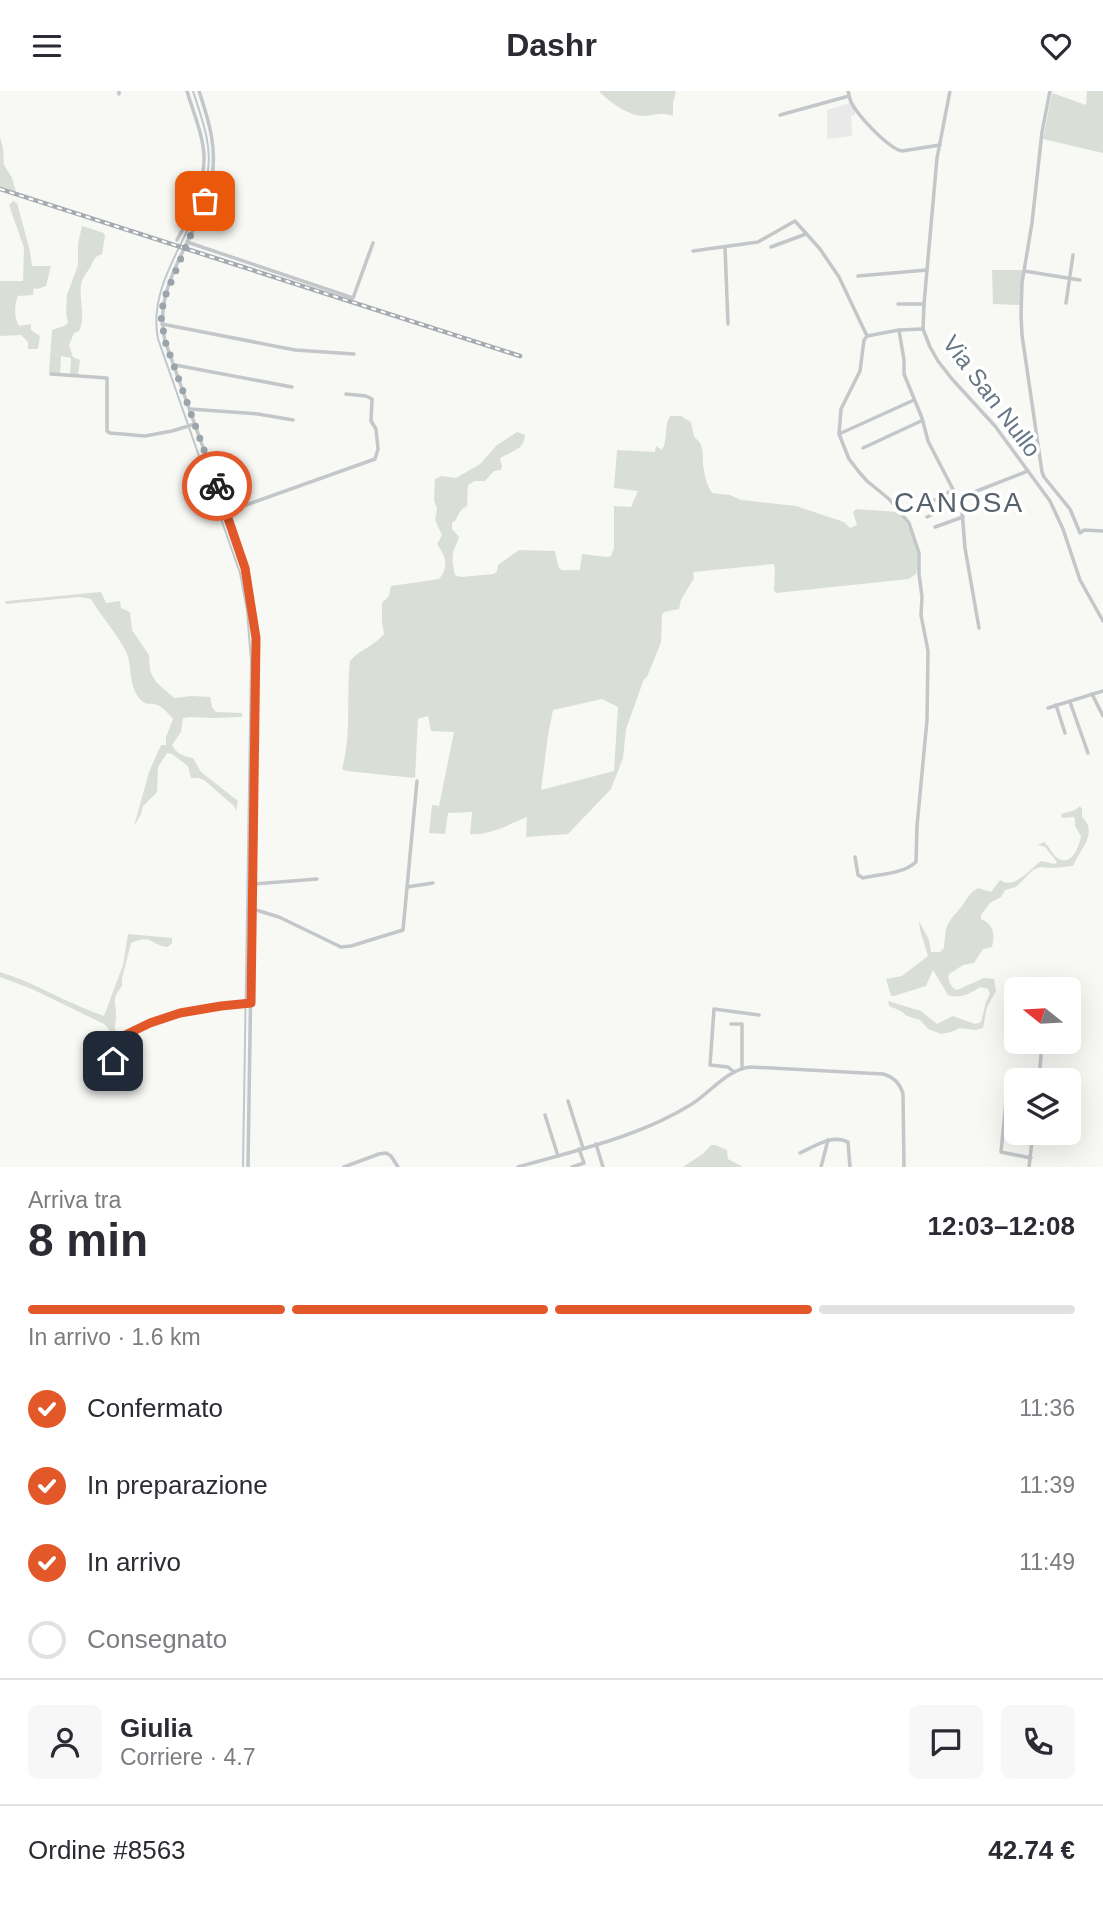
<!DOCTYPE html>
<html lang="it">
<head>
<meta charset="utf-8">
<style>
	:root { --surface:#fff; --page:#f7f7f7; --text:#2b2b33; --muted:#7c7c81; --line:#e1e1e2; --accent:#e35829 }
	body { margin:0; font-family:Helvetica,sans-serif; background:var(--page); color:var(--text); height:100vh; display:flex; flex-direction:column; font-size:26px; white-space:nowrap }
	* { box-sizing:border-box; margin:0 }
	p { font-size:23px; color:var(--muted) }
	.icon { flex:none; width:38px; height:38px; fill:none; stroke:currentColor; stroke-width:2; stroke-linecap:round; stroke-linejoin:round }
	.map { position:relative; height:1076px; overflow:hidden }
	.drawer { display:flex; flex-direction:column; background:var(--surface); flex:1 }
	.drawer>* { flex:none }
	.needle { width:46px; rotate:288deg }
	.tools { position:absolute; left:1004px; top:886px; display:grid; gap:14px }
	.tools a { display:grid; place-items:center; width:77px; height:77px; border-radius:10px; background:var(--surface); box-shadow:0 7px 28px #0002; font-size:35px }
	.pin { position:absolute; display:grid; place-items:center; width:60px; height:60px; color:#fff; margin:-30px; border-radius:14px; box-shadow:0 4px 10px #0006 }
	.courier { position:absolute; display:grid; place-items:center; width:70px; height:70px; margin:-35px; border:5px solid #e35829; border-radius:50%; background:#fff; color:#222; box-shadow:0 2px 9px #0007 }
	.summary em { font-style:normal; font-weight:700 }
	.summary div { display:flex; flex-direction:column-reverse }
	.summary { display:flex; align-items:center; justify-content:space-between; height:119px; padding:0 28px }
	h1 { font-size:46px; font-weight:700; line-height:52px }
	.bar { display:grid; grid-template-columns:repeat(4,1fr); gap:10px 7px; align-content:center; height:84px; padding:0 28px }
	.bar i { height:9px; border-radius:5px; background:var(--line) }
	.bar .active { background:var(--accent) }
	.bar p { grid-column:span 4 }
	.line { display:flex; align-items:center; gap:18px; padding:0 28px; border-top:2px solid var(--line) }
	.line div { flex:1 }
	.round { display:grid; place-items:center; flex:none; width:74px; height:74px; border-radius:10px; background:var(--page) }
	ol { padding:0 28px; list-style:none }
	li { display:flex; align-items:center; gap:21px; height:77px }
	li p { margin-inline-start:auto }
	li .icon { padding:7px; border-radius:50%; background:var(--accent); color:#fff; stroke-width:4 }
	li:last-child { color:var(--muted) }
	li i { width:38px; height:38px; border:4px solid var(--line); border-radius:50% }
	header { display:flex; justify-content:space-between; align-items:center; height:91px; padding:0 28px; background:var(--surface); font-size:32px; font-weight:700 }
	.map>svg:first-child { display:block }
</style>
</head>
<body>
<header><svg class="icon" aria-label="menu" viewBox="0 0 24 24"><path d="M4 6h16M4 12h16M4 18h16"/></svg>Dashr<svg class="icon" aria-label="heart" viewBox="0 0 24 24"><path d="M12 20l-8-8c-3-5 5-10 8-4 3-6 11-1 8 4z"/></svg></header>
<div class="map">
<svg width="1103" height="1076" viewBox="0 0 1103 1076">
	<rect width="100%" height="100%" fill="#f8f8f5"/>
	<!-- built -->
	<polygon fill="#e8e9e8" points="850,12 855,18 855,24 851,25 852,45 827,48 827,19"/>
	<!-- green -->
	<g fill="#d9dfd6" fill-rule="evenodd">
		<path d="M599 0H676L673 12V25C661 21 657 24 644 25 629 25 609 11 599 0Z"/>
		<polygon points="1087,0 1103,0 1103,62 1043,48 1052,2 1086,14"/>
		<polygon points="0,46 3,57 4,74 12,87 16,101 0,96"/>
		<path d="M13 110 17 112 30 160 32 175H51L46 195 37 198 34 197 33 204 18 205C14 214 14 227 19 235L31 233V239L40 245 38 258H28V251L21 244 0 245V190H23L24 157 9 114Z"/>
		<path d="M82 135 104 142 105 145 102 163C94 166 94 168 91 175 87 182 82 186 81 195 79 210 86 225 79 240L74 242 69 254 73 266 80 269 78 284H70L71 267 61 265 60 283 49 282 52 239 64 235 68 232 66 222 67 204 78 174V153Z"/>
		<polygon points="992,179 1023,179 1020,214 993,213"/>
		<path d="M670 325H681L691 331 694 346C707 355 701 367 704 379 705 387 708 396 712 402L730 404 741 409 796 415 844 431 850 437 857 434 853 421 856 418 899 421C913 439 921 461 916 483L909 488 776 502 774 499 775 476 773 473 693 481 694 487 681 509 679 518 664 521 662 524 661 551 647 586 644 588 626 638 623 667 611 698 568 743 526 746 527 726C510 733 488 745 470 743L472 721 448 722 445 743 429 742 432 714 439 715 454 641 431 640 428 625 418 628 415 687 346 680 342 678C352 643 346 605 350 570 359 559 374 555 384 543L382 531V512L389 505 391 495 439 488C450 474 445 465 437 453L442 444 435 429 437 418 434 409 435 388 441 385 456 387 480 373 497 354 517 341 525 344C525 359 511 360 500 367L502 375 501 379 494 380 485 390H475L468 394 467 415 461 419 455 430 452 432V438L459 446C458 450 456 453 455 456 451 464 453 476 455 484L461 486 494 483 497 480 498 474 519 459 555 460C560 483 556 479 580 479L582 463 607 466 611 465 614 457V415L631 416 638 400 614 397 617 359 655 361 656 355 662 359C668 349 664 334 670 325ZM602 608 618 616 614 680 541 699 548 644 553 619Z"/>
		<path d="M101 501 106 512 120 510 121 517 130 521 132 539 149 564 150 580 156 591 174 607 192 605 210 606 212 616 216 621 242 622V626L210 627 190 626 183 627 181 641 172 654C175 662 185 666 193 667L201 681 238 710 236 720 234 715 204 689 198 687H191L188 675 172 663 167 662 158 676 157 701 143 715 141 723 134 735 149 681 161 654H166V646L173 628C169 624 166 619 161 616 153 610 146 617 138 606 129 593 132 577 127 563 118 543 102 527 91 508L79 506 7 513 5 511 6 510Z"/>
		<path d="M1080 715 1082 718V726C1099 742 1080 758 1073 775L1053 777 1040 776 1033 779 1016 796 1005 799 1001 806 990 812 981 824V828C994 834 995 843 992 856L983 858 974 872 963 874 949 883C947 888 951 897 957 899L984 887 994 888 996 900 987 916 983 937 976 939 960 937 951 941 941 943 928 938 920 929 907 925 901 920 889 915 888 910 921 920 937 933 953 925 975 933 981 931 986 911 990 903 988 898 980 896C970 903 960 908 948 904L933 879 926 895 894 905H891L886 888 902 885 928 865 920 839 919 830 929 849 931 861H940L944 857C946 832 946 834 962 815 967 808 970 801 978 797L991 801 1000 789C1014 799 1029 779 1041 770L1055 773 1057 771 1045 756 1038 754 1044 751C1048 754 1051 760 1055 765 1070 779 1079 757 1081 745L1075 735V729L1074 726 1062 727 1061 723 1075 719Z"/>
		<path d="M128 843 172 847V852L168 856C151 855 152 842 131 852L122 888V895C111 909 116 910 116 925 116 934 113 936 117 943L121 944 114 949 108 937 104 933 32 898 0 886V881C36 892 68 913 104 925L123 874Z"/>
		<polygon points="711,1054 715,1054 727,1059 728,1068 743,1076 683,1076 704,1062"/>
	</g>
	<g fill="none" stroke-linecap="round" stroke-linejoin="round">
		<!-- stream -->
		<path stroke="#bec8cd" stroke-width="2" d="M193 0C201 26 212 52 208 79 201 138 146 187 158 248L240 482 247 520 251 569 243 1076"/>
		<!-- minor -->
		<g stroke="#c3c7ca" stroke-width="3.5">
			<polyline points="119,0 119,3"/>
			<path d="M199 0C209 30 218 59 211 91 200 145 151 192 165 250L238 454 250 503 256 547 248 1076"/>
			<path d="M848 0C849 3 850 9 851 11 858 25 888 57 902 60L940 54"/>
			<polyline points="950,0 937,67 924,213 923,238 930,256 938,270 952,288 995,335 1050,410 1063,438 1080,489 1103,530"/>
			<polyline points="1050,0 1042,41 1032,132 1022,192 1021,224 1022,244 1042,381 1044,386 1070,418 1080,442 1084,439 1103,440"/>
			<polyline points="780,24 849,5"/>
			<path d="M177 149C190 125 205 94 204 65 203 43 193 21 187 0"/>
			<polyline points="187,151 353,207 373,152"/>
			<polyline points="725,156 728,233"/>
			<polyline points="771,156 806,143"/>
			<polyline points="693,160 758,151 795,130 820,158 839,186 867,245"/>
			<polyline points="1024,180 1080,189"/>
			<polyline points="858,185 927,179"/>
			<polyline points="1066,212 1073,164"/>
			<polyline points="898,213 924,213"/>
			<polyline points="162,233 295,259 354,263"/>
			<polyline points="899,239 904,269 904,283 922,327 928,350 959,410 927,426"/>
			<polyline points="175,274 292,296"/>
			<polyline points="51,283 107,287 107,340 110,342 145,345 172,340 195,333"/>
			<polyline points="190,318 258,323 293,329"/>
			<polyline points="839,343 914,309"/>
			<polyline points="863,357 921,330"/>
			<polyline points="918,418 953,399"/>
			<polyline points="226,421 375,368 378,358 376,338 371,330 372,308 366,305 346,303"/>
			<polyline points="935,436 963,426"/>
			<polyline points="979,537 965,457 962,420 959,407 1028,380"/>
			<polyline points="1092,603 1103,625"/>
			<polyline points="1070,611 1088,662"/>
			<polyline points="1056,614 1065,642"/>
			<polyline points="1048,617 1103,600"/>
			<path d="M855 766 858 784 863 787C880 783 903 783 916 771L917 735 927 629 928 560 921 524 922 506 919 483V462L909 432 889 408 867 390 859 381 849 368 839 343 841 318 860 280 864 249 867 245 899 239 923 238"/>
			<polyline points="253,793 317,788"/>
			<polyline points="407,796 433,792"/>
			<polyline points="253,818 279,826 341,856 351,855 403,839 417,690"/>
			<polyline points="731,933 742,933 742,978"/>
			<polyline points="108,976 112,970 119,947 150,932 180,922 221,915 251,912"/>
			<polyline points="734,981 728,976 710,974 714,918 759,924"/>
			<polyline points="1039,989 1041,964"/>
			<polyline points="1007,1000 1001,1061 1031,1067"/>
			<polyline points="568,1010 583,1057"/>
			<polyline points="545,1024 558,1065"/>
			<polyline points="596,1053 603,1076"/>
			<path d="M800 1062C815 1055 832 1043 848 1051L850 1076"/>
			<polyline points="344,1076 379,1063 386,1062 391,1065 398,1076"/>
			<path d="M518 1076C577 1059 639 1046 692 1013 711 1001 727 978 751 976L883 983C894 986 900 992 903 1003L904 1076"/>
			<polyline points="572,1076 584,1072 579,1058"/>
			<polyline points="821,1076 828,1049"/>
			<polyline points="1029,1076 1033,1041"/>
		</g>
		<!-- rail casing -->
		<g stroke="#a6abb1" stroke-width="4.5">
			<polyline id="rail" points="0,98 520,265"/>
		</g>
		<!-- rail -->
		<use href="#rail" stroke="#fff" stroke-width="2" stroke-dasharray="5" stroke-linecap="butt"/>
	</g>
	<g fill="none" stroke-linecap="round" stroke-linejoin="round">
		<!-- done -->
		<polyline stroke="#9aa4ad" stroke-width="7" stroke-dasharray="0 12.6" points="205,110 164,208 161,225 165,250 217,395"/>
		<!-- route -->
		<polyline stroke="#e35829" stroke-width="9" points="113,970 119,947 150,932 180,922 221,915 251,912 256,547 245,477 217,395"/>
	</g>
	<g text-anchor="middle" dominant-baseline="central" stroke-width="7" stroke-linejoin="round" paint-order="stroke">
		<!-- street labels -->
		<g font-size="24" fill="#677786" stroke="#fff">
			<text transform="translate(992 305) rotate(53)">Via San Nullo</text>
		</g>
		<!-- quarter labels -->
		<g font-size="28" letter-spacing="2" fill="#55616b" stroke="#fff">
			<text x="959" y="411">CANOSA</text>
		</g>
	</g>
</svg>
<div class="tools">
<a><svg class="needle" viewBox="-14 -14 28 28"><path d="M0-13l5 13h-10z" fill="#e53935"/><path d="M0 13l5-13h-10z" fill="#7c7c81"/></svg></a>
<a><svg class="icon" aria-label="layers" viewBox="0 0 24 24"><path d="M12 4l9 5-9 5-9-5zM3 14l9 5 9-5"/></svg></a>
</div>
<div class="pin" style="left:205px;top:110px;background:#ea580c"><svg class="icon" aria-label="bag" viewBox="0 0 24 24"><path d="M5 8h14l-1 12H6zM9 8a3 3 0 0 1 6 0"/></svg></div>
<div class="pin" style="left:113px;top:970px;background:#1f2937"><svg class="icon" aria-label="home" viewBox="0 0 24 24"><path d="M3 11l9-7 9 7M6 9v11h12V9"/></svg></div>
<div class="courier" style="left:217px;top:395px"><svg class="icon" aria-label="bike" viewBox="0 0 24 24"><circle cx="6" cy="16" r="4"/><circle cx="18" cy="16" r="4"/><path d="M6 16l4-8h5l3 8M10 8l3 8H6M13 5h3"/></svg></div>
</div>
<section class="drawer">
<div class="summary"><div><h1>8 min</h1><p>Arriva tra</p></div><em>12:03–12:08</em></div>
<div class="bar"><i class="active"></i><i class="active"></i><i class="active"></i><i></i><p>In arrivo · 1.6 km</p></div>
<ol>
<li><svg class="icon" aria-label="check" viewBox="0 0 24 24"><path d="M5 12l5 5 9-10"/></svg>Confermato<p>11:36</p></li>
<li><svg class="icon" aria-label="check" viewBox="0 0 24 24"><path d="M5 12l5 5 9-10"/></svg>In preparazione<p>11:39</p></li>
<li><svg class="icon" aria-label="check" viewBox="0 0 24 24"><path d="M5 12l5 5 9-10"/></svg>In arrivo<p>11:49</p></li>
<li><i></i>Consegnato</li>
</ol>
<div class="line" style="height:126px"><a class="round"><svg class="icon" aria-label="person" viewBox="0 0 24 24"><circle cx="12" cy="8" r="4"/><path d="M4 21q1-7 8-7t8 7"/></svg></a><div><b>Giulia</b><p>Corriere · 4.7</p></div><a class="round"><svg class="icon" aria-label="chat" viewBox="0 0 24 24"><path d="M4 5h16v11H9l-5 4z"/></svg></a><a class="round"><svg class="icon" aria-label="phone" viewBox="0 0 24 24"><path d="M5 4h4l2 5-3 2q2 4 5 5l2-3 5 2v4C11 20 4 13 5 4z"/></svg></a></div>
<div class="line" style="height:91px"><div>Ordine #8563</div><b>42.74 €</b></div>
</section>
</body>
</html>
